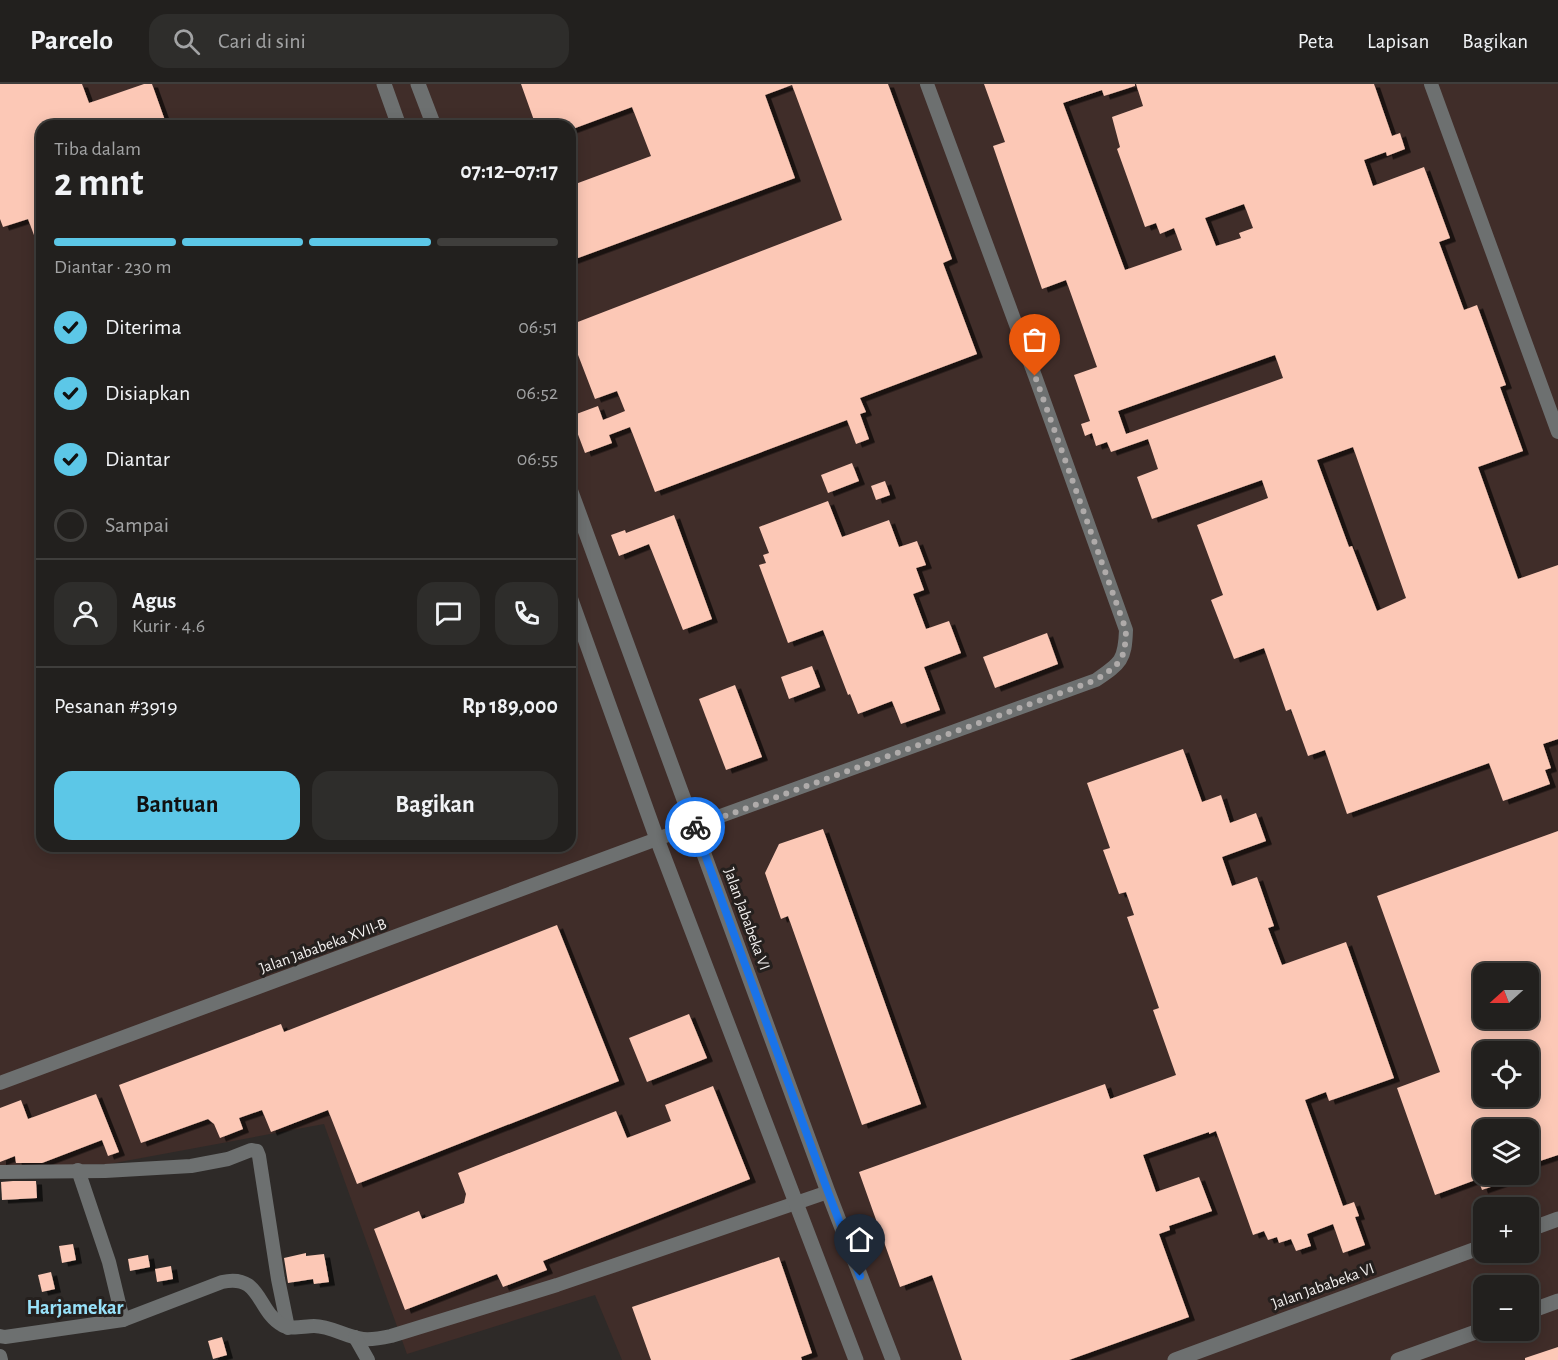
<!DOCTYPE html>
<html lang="id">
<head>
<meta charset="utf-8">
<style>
	:root { --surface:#22201e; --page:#2e2d2b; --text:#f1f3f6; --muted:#a2a3a4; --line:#3f3e3c; --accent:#5cc7e7 }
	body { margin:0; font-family:"Alegreya Sans",sans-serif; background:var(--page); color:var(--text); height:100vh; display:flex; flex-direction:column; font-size:22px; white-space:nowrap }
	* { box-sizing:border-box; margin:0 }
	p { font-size:20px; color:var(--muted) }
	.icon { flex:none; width:33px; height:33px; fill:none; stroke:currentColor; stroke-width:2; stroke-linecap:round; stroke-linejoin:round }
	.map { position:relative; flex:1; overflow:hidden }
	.sheet { position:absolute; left:36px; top:36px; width:540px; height:732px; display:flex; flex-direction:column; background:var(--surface); border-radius:18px; box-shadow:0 3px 15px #0003,0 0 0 2px var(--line) }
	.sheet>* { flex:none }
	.needle { width:39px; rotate:249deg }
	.tools { position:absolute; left:1473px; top:879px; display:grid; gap:12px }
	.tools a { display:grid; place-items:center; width:66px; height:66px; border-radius:12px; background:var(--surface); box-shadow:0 3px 15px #0003,0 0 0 2px var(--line); font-size:30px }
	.pin { position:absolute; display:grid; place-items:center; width:51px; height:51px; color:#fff; margin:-62px -26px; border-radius:50% 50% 50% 0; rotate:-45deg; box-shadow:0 0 6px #0007 }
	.pin .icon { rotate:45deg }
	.courier { position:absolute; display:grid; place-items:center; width:60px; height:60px; margin:-30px; border:4px solid #1a73e8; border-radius:50%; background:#fff; color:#222; box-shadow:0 2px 8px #0007 }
	.headline em { font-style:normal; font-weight:700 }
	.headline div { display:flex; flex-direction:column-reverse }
	.headline { display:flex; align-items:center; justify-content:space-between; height:102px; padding:0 18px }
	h1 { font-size:39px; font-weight:700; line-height:45px }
	.bar { display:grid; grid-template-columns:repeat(4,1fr); gap:9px 6px; align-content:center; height:72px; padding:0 18px }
	.bar i { height:8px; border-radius:4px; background:var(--line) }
	.bar .selected { background:var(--accent) }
	.bar p { grid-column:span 4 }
	.line { display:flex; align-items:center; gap:15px; padding:0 18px; border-top:2px solid var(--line) }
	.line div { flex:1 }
	.round { display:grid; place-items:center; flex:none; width:63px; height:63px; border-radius:18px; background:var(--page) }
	ol { padding:0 18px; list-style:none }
	li { display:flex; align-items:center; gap:18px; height:66px }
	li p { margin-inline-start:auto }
	li .icon { padding:6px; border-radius:50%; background:var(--accent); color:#111; stroke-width:4 }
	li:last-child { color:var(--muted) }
	li i { width:33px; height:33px; border:3px solid var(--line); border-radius:50% }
	.action { display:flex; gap:12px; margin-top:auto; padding:12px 18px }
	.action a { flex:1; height:69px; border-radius:18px; background:var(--accent); color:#111; font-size:24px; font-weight:700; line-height:69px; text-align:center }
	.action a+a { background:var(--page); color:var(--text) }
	header { display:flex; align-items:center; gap:36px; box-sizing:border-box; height:84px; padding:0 30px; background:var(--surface); border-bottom:2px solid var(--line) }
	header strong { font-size:28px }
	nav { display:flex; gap:33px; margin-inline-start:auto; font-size:21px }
	.search { width:420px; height:54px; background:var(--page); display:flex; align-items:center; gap:15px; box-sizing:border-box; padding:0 21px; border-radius:18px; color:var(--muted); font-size:22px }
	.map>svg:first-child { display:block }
</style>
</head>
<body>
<header>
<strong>Parcelo</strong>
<div class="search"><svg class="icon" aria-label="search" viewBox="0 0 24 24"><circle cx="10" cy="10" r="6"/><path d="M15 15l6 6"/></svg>Cari di sini</div>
<nav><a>Peta</a><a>Lapisan</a><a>Bagikan</a></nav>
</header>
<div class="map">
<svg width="1558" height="1276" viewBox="0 0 1558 1276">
	<defs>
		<filter id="shadow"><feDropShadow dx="6" dy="3.5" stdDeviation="0" flood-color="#0009"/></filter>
	</defs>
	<rect width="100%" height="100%" fill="#2e2a28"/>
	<!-- industrial -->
	<path fill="#402d29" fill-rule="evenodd" d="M0 0H1558V1276H622L595 1211 407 1270 324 1040 109 1080 0 1083ZM42 42H570V762H42ZM1484 890H1528V934H1484ZM1484 968H1528V1012H1484ZM1484 1046H1528V1090H1484ZM1484 1124H1528V1168H1484ZM1484 1202H1528V1246H1484Z"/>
	<!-- building -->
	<g fill="#fcc8b6" fill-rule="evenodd" filter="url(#shadow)">
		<polygon points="0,0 82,0 89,19 144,0 152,0 167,42 42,42 42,170 41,170 28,135 3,143 0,135"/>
		<polygon points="521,0 888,0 952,175 943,179 977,270 860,314 866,328 860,330 869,355 856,360 847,336 655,408 630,343 609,351 612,359 585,369 571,332 598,322 603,336 625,327 617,307 595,315 570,250 570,241 842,136 792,1 765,11 795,94 570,177 570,102 651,72 632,23 570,46 570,42 536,42"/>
		<path d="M984 0H1135V2L1104 12 1102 6 1063 19 1125 186 1182 166 1174 144 1160 150 1156 139 1145 143 1117 65 1120 63 1112 33 1143 22 1136 0H1374L1392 52 1400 49 1405 65 1387 72 1386 68 1364 76 1373 102 1424 83 1450 154 1439 158 1464 226 1477 221 1506 301 1500 303 1523 367 1478 383 1518 495 1558 481V655L1543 660 1551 684 1545 686 1550 700 1503 717 1489 679 1347 730 1325 666 1308 672 1291 625 1286 627 1264 564 1234 575 1211 516 1223 511 1197 441 1268 414 1262 396 1152 435 1137 393 1158 385 1148 355 1111 368 1107 358 1096 362 1092 349 1085 352 1081 340 1090 337 1074 291 1097 283 1066 196 1042 205 993 62 1005 58ZM1244 120 1253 144 1239 149 1241 154 1216 162 1205 134ZM1275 271 1283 294 1126 350 1118 327ZM1353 363 1406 514 1377 527 1352 462 1349 463 1317 376Z"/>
		<polygon points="852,379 859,397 828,409 821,391"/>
		<polygon points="885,397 890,411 876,416 871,402"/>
		<polygon points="828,417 842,453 889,436 899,463 917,457 926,481 916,484 924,506 913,510 926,545 949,537 961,569 924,583 940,626 901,640 892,617 858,630 850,610 848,611 823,546 788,559 759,481 766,479 763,471 769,469 759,443"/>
		<polygon points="674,431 712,535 683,546 649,460 619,472 611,451 625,446 626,449"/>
		<polygon points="1047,549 1058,580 995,604 983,573"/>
		<polygon points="812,582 820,603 789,615 781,593"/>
		<polygon points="735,601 762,673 726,686 699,615"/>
		<polygon points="1183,665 1202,718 1221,711 1230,739 1256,729 1266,757 1222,773 1232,802 1257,793 1274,842 1268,844 1282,881 1346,858 1394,994 1329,1017 1326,1008 1305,1016 1343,1122 1354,1118 1359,1132 1355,1133 1365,1161 1343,1169 1333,1140 1307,1150 1311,1162 1296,1167 1291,1155 1279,1159 1277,1153 1268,1156 1264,1147 1253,1151 1216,1047 1209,1050 1209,1048 1143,1071 1156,1108 1199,1093 1212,1127 1169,1142 1170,1146 1159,1150 1189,1233 1069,1276 962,1276 932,1191 900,1203 859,1088 1105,1000 1110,1015 1176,991 1153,926 1159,924 1127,833 1134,831 1126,808 1119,810 1103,766 1110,764 1087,699"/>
		<polygon points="823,745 921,1020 862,1041 788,832 781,835 765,789 779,760"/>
		<path d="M1558 747V1071L1528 1081V1046H1484V1090H1522V1092L1482 1106 1478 1095 1435 1111 1397 1004 1440 988 1377 812ZM1484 890H1528V934H1484ZM1484 968H1528V1012H1484Z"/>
		<polygon points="557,841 619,997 357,1100 328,1026 271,1048 262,1026 239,1034 243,1045 220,1054 214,1040 208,1035 141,1059 119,1001 281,940 284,948"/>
		<polygon points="689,930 707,974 647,998 629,954"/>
		<polygon points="713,1002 750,1095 543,1177 547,1186 503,1203 497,1190 405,1226 374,1145 419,1127 422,1135 464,1119 466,1110 458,1089 616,1027 627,1054 671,1037 665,1021"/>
		<polygon points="96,1010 119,1068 108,1072 102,1056 42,1079 16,1079 15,1072 0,1078 0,1024 21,1016 28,1035"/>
		<polygon points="13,1097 36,1097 37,1114 2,1116 1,1098"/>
		<polygon points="73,1160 76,1176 62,1179 59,1162"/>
		<polygon points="306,1169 306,1172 324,1170 329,1198 314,1200 313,1195 288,1199 284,1174"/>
		<polygon points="148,1171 150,1183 130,1187 128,1175"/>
		<polygon points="779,1173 812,1269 801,1273 802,1276 651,1276 632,1223"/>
		<polygon points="171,1182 173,1195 157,1198 155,1185"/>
		<polygon points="51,1188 55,1205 42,1208 38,1191"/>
		<polygon points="222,1253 227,1271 213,1275 208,1257"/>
		<polygon points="1558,1263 1558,1276 1525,1276 1525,1274"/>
	</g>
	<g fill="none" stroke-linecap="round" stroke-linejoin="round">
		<!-- minor -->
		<g stroke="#6d7070" stroke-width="14">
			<polyline points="1431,0 1558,348"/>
			<path d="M0 999 657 755 1096 596C1121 579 1125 576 1126 546L1035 292 927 0"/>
			<polyline points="78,1086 109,1178 123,1236"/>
			<polyline points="0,1088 105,1087 191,1082 228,1075 251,1066 257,1067 259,1072 278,1195 288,1244"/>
			<path d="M0 1252 5 1253 123 1236 222 1198C261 1189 257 1227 282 1241 290 1246 304 1242 314 1242 331 1242 346 1253 363 1255 373 1256 382 1254 391 1252L557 1201 828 1108"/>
			<polyline points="355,1253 368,1276"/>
			<polyline points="0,1272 1,1276"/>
		</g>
		<!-- tertiary -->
		<g stroke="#6d7070" stroke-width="15">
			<polyline points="384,0 399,42"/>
			<polyline points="418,0 434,42"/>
			<polyline points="570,405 828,1108 893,1276"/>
			<polyline points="570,513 657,755 856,1276"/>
			<polyline points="1528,1146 1558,1135"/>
			<polyline points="1528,1228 1558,1217"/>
			<polyline points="1175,1276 1484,1162"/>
			<polyline points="1398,1276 1484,1245"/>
		</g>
	</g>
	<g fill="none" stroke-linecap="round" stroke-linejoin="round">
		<!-- done -->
		<path stroke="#afabaa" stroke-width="6" stroke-dasharray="0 10.8" d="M695 743 1096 596C1121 579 1125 577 1126 546L1035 292"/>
		<!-- route -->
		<polyline stroke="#1a73e8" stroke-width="8" points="695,743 828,1108 860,1192"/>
	</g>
	<g text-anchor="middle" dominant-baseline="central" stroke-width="6" stroke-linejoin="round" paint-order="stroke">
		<!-- street labels -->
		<g font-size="16" fill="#f4f1f0" stroke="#25201e">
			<text transform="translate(747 835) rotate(70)">Jalan Jababeka VI</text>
			<text transform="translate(323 862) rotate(-20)">Jalan Jababeka XVII-B</text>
			<text transform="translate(1323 1202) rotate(-20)">Jalan Jababeka VI</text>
		</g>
		<!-- quarter labels -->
		<g font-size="20" font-weight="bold" fill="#98e2fa" stroke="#25201e">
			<text x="75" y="1224">Harjamekar</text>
		</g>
	</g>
</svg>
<div class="tools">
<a><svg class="needle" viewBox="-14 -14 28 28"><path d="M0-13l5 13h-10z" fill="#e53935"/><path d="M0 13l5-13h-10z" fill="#a2a3a4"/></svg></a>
<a><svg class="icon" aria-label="locate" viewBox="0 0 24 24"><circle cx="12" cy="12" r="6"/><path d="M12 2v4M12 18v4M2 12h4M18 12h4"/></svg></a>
<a><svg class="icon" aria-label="layers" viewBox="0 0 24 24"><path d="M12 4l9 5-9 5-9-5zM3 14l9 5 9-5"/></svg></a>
<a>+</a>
<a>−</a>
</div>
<div class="pin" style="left:1035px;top:292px;background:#ea580c"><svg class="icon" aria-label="bag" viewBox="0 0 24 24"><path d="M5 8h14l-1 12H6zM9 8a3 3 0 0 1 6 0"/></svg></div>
<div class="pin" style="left:860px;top:1192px;background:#1f2937"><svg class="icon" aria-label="home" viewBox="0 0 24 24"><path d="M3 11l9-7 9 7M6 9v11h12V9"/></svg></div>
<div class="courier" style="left:695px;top:743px"><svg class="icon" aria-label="bike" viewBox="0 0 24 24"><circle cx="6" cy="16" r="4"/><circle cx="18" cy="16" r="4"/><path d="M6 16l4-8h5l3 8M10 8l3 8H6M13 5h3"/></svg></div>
<section class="sheet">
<div class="headline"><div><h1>2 mnt</h1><p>Tiba dalam</p></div><em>07:12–07:17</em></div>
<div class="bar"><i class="selected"></i><i class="selected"></i><i class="selected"></i><i></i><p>Diantar · 230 m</p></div>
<ol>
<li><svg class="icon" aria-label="check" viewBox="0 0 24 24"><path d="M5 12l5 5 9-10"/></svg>Diterima<p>06:51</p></li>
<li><svg class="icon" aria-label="check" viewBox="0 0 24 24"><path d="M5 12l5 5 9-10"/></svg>Disiapkan<p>06:52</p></li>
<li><svg class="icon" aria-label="check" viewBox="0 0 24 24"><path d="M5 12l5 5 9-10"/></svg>Diantar<p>06:55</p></li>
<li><i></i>Sampai</li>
</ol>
<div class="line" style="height:108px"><a class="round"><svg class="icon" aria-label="person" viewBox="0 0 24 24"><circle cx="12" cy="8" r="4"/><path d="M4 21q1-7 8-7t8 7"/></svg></a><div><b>Agus</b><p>Kurir · 4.6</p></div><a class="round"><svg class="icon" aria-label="chat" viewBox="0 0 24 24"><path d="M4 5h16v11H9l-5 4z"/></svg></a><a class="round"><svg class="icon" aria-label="phone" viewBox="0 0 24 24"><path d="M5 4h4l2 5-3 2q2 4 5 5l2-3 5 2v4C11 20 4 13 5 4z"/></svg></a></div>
<div class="line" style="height:78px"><div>Pesanan #3919</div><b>Rp 189,000</b></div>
<div class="action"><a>Bantuan</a><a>Bagikan</a></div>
</section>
</div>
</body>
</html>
